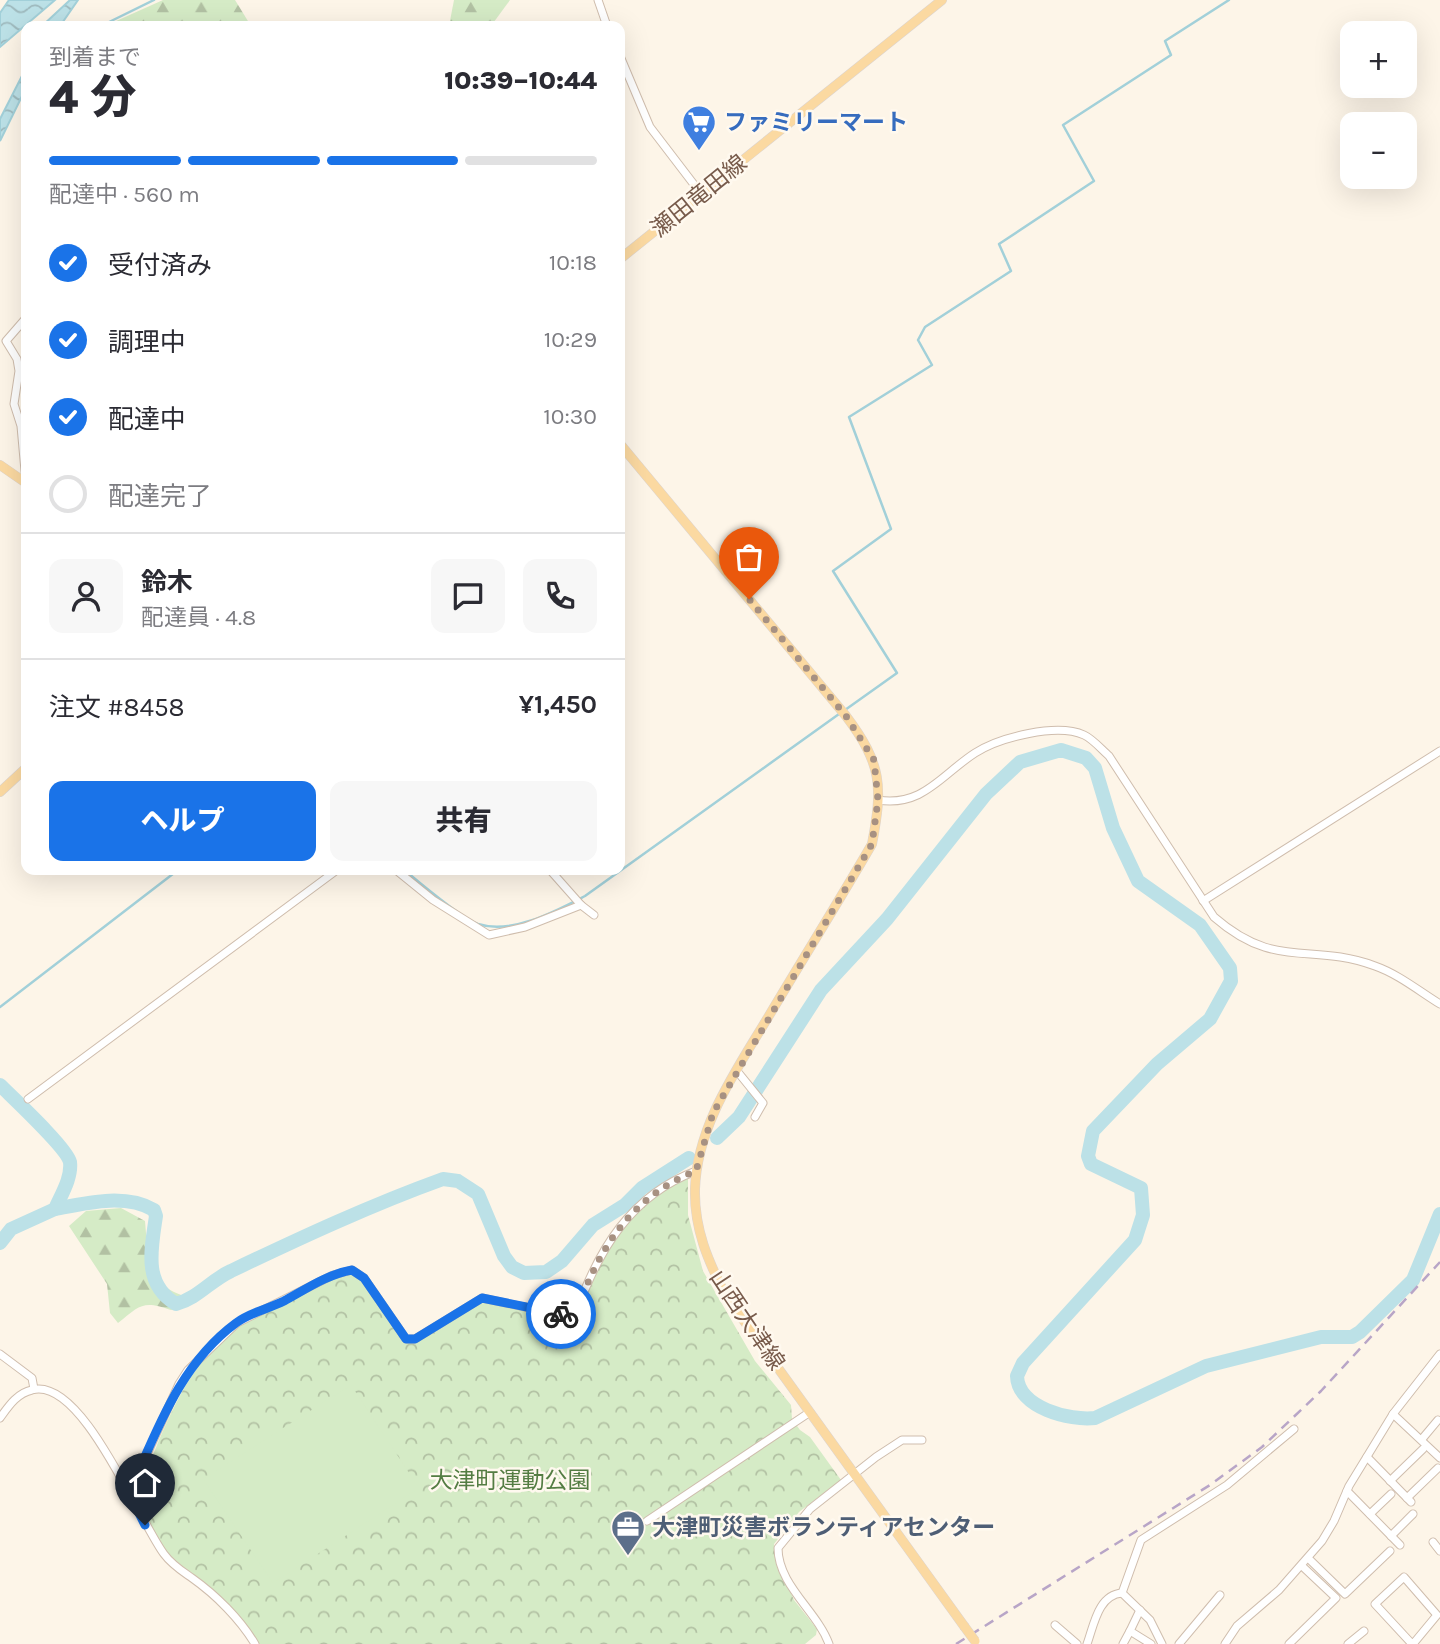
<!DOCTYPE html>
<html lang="ja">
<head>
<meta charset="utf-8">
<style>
	:root { --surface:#fff; --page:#f7f7f7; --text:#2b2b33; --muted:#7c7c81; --line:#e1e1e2; --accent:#1a73e8 }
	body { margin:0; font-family:Karla,"Noto Sans JP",sans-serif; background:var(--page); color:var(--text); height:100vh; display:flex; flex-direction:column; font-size:26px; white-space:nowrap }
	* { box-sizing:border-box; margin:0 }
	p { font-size:23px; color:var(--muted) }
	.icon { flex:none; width:38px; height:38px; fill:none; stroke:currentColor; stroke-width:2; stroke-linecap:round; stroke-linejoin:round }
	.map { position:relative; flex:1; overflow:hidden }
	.drawer { position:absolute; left:21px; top:21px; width:604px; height:854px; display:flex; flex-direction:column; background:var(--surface); border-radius:14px; box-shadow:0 7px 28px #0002 }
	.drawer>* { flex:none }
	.controls { position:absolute; left:1340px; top:21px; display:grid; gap:14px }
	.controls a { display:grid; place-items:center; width:77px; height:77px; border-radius:14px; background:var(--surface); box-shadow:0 7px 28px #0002; font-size:35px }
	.pin { position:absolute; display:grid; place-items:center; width:60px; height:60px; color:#fff; margin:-72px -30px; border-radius:50% 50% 50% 0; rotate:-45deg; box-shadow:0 0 7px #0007 }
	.pin .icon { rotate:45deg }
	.courier { position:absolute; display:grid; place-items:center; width:70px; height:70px; margin:-35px; border:5px solid #1a73e8; border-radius:50%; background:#fff; color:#222; box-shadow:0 2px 9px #0007 }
	.summary em { font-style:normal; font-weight:800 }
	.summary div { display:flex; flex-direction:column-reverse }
	.summary { display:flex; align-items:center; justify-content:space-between; height:119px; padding:0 28px }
	h1 { font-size:46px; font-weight:800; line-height:52px }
	.bar { display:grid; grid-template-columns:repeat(4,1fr); gap:10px 7px; align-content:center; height:84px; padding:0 28px }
	.bar i { height:9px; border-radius:5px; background:var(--line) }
	.bar .active { background:var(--accent) }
	.bar p { grid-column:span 4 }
	.line { display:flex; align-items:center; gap:18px; padding:0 28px; border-top:2px solid var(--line) }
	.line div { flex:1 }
	.round { display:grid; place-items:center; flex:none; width:74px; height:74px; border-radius:14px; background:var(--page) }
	ol { padding:0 28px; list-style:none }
	li { display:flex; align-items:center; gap:21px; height:77px }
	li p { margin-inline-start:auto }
	li .icon { padding:7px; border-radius:50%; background:var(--accent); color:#fff; stroke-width:4 }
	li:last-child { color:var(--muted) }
	li i { width:38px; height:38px; border:4px solid var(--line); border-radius:50% }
	.primary-button { display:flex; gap:14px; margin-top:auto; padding:14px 28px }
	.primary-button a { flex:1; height:80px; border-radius:14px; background:var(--accent); color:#fff; font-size:28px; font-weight:800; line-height:80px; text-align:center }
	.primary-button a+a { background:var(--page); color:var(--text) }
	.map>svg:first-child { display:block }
</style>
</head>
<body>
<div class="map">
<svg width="1440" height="1644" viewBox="0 0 1440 1644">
	<defs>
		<pattern id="forest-firs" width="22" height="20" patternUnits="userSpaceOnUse" patternTransform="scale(1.75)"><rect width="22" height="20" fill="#d5ebc6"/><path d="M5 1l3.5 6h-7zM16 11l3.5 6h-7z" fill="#b2c1a3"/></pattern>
		<pattern id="park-crowns" width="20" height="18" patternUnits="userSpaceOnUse" patternTransform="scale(1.75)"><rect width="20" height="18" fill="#d5ebc6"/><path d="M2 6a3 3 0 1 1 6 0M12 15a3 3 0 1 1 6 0" fill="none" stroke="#b2c1a3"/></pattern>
		<pattern id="water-waves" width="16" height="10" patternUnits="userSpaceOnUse" patternTransform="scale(1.75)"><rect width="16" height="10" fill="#bce1e7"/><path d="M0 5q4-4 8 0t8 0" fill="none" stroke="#9eb9bd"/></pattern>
	</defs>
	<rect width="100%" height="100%" fill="#fdf5e8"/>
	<!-- forest -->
	<g fill="url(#forest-firs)">
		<polygon points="163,0 235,0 251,26 105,26"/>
		<polygon points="454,0 510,0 491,26 449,26"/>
		<path d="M121 1208 145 1221C149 1268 148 1289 199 1300L171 1310C143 1300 140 1305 118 1323L110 1313 107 1284 69 1226 86 1211Z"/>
	</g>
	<!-- park -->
	<path fill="url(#park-crowns)" d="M688 1178V1215L703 1271 755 1361 791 1405 792 1419 800 1430 810 1437 841 1480 799 1512 774 1544 775 1557 794 1600 817 1629 816 1635 805 1644H259C245 1619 221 1597 198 1578 175 1559 162 1555 148 1525 135 1497 144 1476 155 1450 176 1398 203 1343 255 1316 283 1302 313 1289 341 1275L354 1274 362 1281 407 1343 415 1342 477 1304C512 1297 543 1323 576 1322 596 1264 628 1203 688 1178Z"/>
	<!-- pitch -->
	<polygon fill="#d5ebc6" points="351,1385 419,1488 273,1583 203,1479"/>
	<!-- water -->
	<g fill="url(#water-waves)" stroke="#a2d0d9" stroke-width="2">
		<polygon points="9,0 55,0 0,47 0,13"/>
		<polygon points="70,0 78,0 60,26 42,26"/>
		<polygon points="26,68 26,88 0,141 0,119"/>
	</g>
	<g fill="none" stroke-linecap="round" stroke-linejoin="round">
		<!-- stream -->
		<g stroke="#a2d0d9" stroke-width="2.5">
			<polyline points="101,26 154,0"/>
			<polyline points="845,710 897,673 833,571 891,529 849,417 932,365 918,340 925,327 1011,271 999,244 1094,181 1063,125 1171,55 1165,41 1229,0"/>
			<path d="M404 870C421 883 459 917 478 924 512 935 556 911 585 896L839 714"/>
			<polyline points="0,1007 178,870"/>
		</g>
		<!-- river -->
		<g stroke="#bce1e7" stroke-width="14">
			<path d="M0 1085C13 1098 67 1148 70 1162 72 1178 61 1195 55 1209L11 1229 0 1243"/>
			<path d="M717 1138 739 1117 821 990 887 919 986 794 1020 762 1061 750 1086 758 1095 768 1113 828 1138 881 1200 925 1230 968 1231 981 1210 1019 1157 1064 1093 1131 1088 1156 1091 1164 1141 1188 1143 1215 1135 1240 1023 1363 1017 1376C1018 1408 1070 1421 1095 1418L1206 1366 1321 1337H1352L1360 1332 1413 1280 1440 1214"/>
			<path d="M55 1209C86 1203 125 1193 154 1210L156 1216C151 1250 143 1284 176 1304 198 1298 211 1280 231 1271 300 1238 371 1205 443 1179L458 1181 478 1194 504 1256 512 1267 524 1273 546 1272 562 1261 593 1225 625 1205 642 1188 689 1158"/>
		</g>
		<!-- minor casing -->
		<g stroke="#cfbdad" stroke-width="9">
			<g id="minor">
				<polyline points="598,0 607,26"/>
				<polyline points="620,56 650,127 702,195"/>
				<polyline points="26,318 6,341 17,359 19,371 14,404 21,426 26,482"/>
				<path d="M878 800C923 807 941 775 975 753 1000 737 1057 723 1084 735 1093 739 1102 750 1109 756L1214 917C1276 971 1310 942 1375 966 1398 974 1419 991 1440 1004"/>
				<polyline points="396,870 433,900 489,935 525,927 581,905"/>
				<polyline points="550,870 581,905 594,915"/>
				<polyline points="1203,901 1440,751"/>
				<polyline points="737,1071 763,1103 755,1117"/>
				<polyline points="28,1099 337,870"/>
				<polyline points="0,1354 32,1378 34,1389"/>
				<polyline points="1393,1414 1440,1458"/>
				<path d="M0 1418C8 1407 17 1393 32 1390 82 1376 139 1521 164 1554 172 1565 182 1571 192 1578 216 1595 240 1619 255 1644"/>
				<polyline points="1422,1439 1438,1420"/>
				<polyline points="1367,1457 1411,1502"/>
				<polyline points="1390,1481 1423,1449"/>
				<polyline points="1347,1491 1400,1545"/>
				<path d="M129 1493 179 1384 188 1370 237 1323 333 1275 352 1270 364 1278 406 1339H415L482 1298 572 1317 576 1313C598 1250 631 1195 696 1171"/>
				<polyline points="1407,1498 1438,1468"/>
				<polyline points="1370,1514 1391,1494"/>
				<polyline points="647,1521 810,1412"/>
				<polyline points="1391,1536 1413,1514"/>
				<polyline points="1433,1542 1440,1551"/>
				<polyline points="1308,1558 1345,1594 1390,1551"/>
				<polyline points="1122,1593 1141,1540 1227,1485 1294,1429"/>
				<polyline points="1122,1593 1150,1620 1162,1644"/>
				<polyline points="1140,1610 1130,1631 1151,1644"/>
				<polyline points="1055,1625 1077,1644"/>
				<path d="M829 1644C817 1611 778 1585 778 1548L810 1509 876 1457 902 1440H922"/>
				<path d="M1087 1644C1094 1625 1098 1595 1122 1593"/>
				<polyline points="1123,1644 1130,1631"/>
				<polyline points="1179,1644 1220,1595"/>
				<polyline points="1225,1644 1237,1626 1279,1590 1322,1541 1334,1521 1349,1486 1393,1414 1440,1354"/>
				<polyline points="1289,1644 1336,1598 1302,1566"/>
				<polyline points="1348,1644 1364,1631"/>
				<polyline points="1412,1644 1375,1604 1404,1577 1437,1615 1413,1644"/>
			</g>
		</g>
		<!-- major casing -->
		<g stroke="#dcd4d0" stroke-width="10">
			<g id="major">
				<polyline points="620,259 942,0"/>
				<path d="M620 444 846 716C882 764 883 786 872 844 839 901 804 957 770 1014 738 1068 697 1124 695 1189 694 1229 708 1261 726 1296L964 1626"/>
				<polyline points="0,465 26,483"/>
				<polyline points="0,792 26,768"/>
			</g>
		</g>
		<!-- minor -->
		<use href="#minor" stroke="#fff" stroke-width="7"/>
		<!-- major -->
		<use href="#major" stroke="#fbd9a1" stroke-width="9"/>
		<!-- rail -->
		<polyline stroke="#b8a5c7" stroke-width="2.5" stroke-dasharray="10 7" stroke-linecap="butt" points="956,1644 1210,1485 1262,1447 1321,1391 1440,1262"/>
		<!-- major-bridge casing -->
		<g stroke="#dcd4d0" stroke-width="10" stroke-linecap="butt">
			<polyline id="major-bridge" points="964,1626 975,1641"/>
		</g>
		<!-- major-bridge -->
		<use href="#major-bridge" stroke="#fbd9a1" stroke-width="9"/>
	</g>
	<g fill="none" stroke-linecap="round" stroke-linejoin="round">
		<!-- done -->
		<path stroke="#a79182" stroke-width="7" stroke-dasharray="0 12.6" d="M561 1314 572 1317 576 1313C598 1250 631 1196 696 1171L713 1113 872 844 878 800 874 760 846 716 749 599"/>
		<!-- route -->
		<path stroke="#1a73e8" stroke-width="9" d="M145 1525 129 1493C157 1431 179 1365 236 1323 251 1312 268 1309 284 1301 306 1289 328 1274 352 1270L364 1278 406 1339H415L482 1298 561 1314"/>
	</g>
	<!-- icons -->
	<defs>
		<g id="supermarket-pin" transform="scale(1.75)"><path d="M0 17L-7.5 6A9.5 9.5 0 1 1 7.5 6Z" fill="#3f7fe0" stroke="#fff9ef"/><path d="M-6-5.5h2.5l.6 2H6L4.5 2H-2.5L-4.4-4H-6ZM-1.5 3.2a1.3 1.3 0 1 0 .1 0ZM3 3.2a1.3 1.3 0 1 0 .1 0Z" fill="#fff"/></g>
		<g id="office-pin" transform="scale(1.75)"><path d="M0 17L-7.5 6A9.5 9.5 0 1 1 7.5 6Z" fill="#5c6f8a" stroke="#fff9ef"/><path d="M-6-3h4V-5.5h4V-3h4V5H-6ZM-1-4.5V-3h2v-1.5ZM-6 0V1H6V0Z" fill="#fff"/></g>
	</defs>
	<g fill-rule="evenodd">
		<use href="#supermarket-pin" x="699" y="122"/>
		<use href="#office-pin" x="628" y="1527"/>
	</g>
	<g text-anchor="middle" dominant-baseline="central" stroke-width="5" stroke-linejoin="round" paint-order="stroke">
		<!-- shop labels -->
		<g font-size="23" font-weight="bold" fill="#366cbe" stroke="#fff9ef" text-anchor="start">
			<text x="724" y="122">ファミリーマート</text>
		</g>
		<!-- street labels -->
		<g font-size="23" fill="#785b4b" stroke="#fff9ef">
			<text transform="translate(699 196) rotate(-39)">瀬田竜田線</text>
			<text transform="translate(747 1320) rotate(56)">山西大津線</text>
		</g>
		<!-- park labels -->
		<g font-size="23" fill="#547d43" stroke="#fff9ef">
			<text x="510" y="1480">大津町運動公園</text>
		</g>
		<!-- service labels -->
		<g font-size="23" font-weight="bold" fill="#4e5e75" stroke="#fff9ef" text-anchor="start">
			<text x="652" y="1527">大津町災害ボランティアセンター</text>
		</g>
	</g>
</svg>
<div class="controls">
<a>+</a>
<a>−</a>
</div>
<div class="pin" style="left:749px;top:599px;background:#ea580c"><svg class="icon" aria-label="bag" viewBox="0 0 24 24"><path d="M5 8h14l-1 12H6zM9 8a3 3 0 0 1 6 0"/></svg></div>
<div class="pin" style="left:145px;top:1525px;background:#1f2937"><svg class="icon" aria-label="home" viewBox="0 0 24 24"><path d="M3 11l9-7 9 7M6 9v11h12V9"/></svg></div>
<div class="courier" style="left:561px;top:1314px"><svg class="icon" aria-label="bike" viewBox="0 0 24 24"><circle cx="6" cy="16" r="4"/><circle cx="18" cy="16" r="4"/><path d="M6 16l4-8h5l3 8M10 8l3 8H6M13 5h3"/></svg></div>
<section class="drawer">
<div class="summary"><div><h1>4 分</h1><p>到着まで</p></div><em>10:39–10:44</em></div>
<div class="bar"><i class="active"></i><i class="active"></i><i class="active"></i><i></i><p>配達中 · 560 m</p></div>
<ol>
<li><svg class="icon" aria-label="check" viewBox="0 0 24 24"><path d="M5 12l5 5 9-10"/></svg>受付済み<p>10:18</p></li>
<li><svg class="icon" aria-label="check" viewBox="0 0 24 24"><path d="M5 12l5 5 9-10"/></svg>調理中<p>10:29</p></li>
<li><svg class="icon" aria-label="check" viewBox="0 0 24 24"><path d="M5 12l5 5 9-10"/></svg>配達中<p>10:30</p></li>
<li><i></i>配達完了</li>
</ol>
<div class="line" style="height:126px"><a class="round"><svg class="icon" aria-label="person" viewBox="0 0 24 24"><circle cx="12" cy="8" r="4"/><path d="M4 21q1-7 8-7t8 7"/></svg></a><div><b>鈴木</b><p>配達員 · 4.8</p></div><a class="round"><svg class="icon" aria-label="chat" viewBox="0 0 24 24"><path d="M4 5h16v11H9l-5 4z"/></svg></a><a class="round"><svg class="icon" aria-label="phone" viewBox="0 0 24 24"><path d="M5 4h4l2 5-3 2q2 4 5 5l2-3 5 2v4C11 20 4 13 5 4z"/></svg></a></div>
<div class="line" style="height:91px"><div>注文 #8458</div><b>¥1,450</b></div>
<div class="primary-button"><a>ヘルプ</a><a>共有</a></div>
</section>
</div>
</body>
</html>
